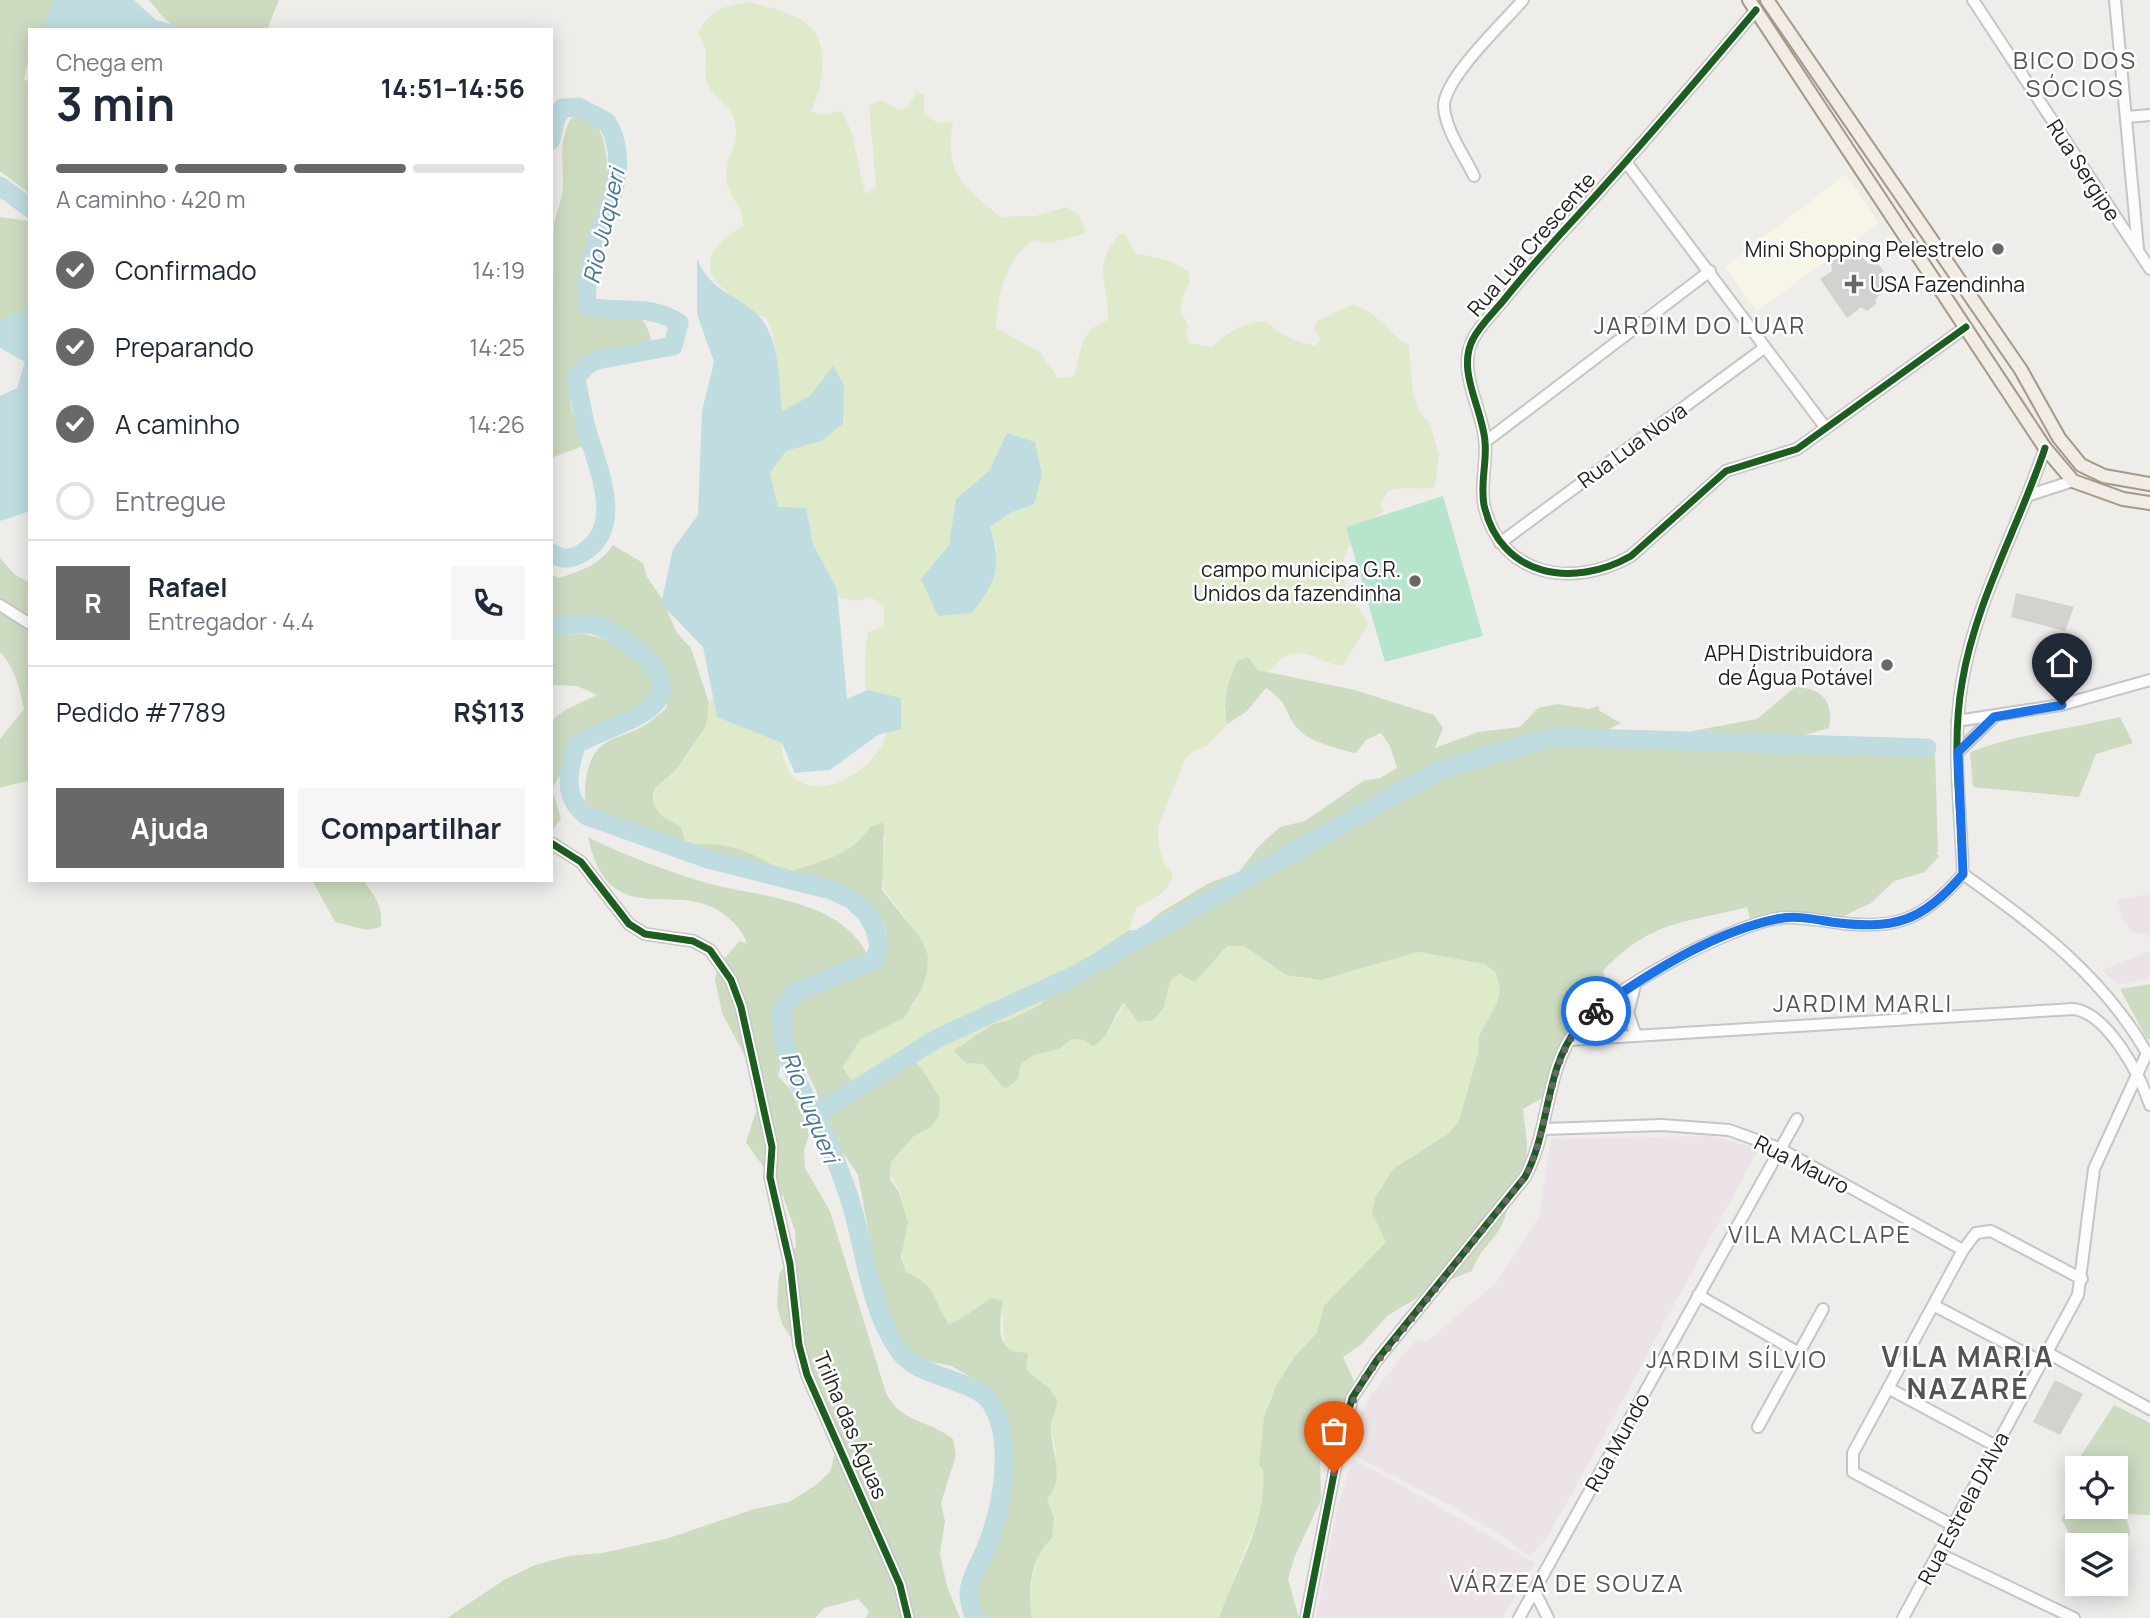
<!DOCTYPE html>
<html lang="pt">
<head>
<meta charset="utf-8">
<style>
	:root { --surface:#fff; --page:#f6f6f7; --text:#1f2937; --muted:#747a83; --line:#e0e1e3; --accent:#696867 }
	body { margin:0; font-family:Manrope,sans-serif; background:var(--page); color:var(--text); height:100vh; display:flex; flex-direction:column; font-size:26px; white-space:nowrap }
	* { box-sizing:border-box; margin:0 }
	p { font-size:23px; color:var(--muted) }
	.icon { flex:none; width:38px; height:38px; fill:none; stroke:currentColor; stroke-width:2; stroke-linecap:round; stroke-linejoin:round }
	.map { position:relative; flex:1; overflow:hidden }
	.drawer { position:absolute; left:28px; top:28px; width:525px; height:854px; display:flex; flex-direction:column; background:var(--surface); border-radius:0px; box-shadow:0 4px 18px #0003 }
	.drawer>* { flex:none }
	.buttons { position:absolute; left:2065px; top:1456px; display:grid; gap:14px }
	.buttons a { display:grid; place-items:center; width:63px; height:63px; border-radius:0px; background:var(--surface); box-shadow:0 4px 18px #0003; font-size:35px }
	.pin { position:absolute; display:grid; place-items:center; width:60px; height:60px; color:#fff; margin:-72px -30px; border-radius:50% 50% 50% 0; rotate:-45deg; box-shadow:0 0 7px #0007 }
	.pin .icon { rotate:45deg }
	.courier { position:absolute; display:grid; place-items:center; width:70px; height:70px; margin:-35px; border:5px solid #1a73e8; border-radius:50%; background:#fff; color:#222; box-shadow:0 2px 9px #0007 }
	.summary em { font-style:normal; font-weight:700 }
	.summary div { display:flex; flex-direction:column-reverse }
	.summary { display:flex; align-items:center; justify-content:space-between; height:119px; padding:0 28px }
	h1 { font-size:46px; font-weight:700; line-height:52px }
	.bar { display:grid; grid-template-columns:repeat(4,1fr); gap:10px 7px; align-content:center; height:84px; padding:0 28px }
	.bar i { height:9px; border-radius:5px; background:var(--line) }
	.bar .current { background:var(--accent) }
	.bar p { grid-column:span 4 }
	.line { display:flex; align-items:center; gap:18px; padding:0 28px; border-top:2px solid var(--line) }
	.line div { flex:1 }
	.round { display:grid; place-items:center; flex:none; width:74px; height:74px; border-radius:0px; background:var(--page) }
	ol { padding:0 28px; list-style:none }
	li { display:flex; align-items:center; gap:21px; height:77px }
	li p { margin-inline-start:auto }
	li .icon { padding:7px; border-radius:50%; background:var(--accent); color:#fff; stroke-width:4 }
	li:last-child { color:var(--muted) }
	li i { width:38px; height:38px; border:4px solid var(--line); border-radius:50% }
	.primary-button { display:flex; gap:14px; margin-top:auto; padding:14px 28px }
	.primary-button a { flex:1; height:80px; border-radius:0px; background:var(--accent); color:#fff; font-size:28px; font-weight:700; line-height:80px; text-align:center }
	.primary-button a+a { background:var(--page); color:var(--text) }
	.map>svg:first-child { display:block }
</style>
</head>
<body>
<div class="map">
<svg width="2150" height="1618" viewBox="0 0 2150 1618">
	<rect width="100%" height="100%" fill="#efedea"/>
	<!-- industrial -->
	<g fill="#ece3e9">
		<polygon points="2150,894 2150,941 2148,935 2132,932 2122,919 2117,900"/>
		<polygon points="2150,951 2150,979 2117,985 2102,970"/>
		<polygon points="1709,1136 1759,1148 1573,1492 1545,1541 1530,1557 1504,1537 1448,1504 1356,1457 1364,1441 1353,1428 1373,1392 1417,1339 1427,1341 1497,1282 1539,1216 1551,1139"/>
		<polygon points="1352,1459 1412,1491 1535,1563 1502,1618 1316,1618 1335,1517"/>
	</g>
	<!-- education -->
	<polygon fill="#f7f5e7" points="1846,174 1879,223 1757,311 1725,267"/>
	<!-- grass -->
	<path fill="#dfeacb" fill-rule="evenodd" d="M750 2C766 7 787 11 802 20 832 39 824 84 811 111L820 115 842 111 852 133 865 194 876 187 869 105 882 100 898 110 908 107 917 91 924 95V113L937 123 953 122C944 173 963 187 1001 217L1035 216 1067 207 1079 215 1086 233 1049 243 1034 240C1006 258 997 296 996 328L1040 352 1058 378 1074 376C1083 349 1078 331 1108 320 1109 283 1090 264 1121 233L1125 234 1135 253 1170 261 1188 271 1190 282C1180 299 1176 308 1189 326L1185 332 1189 343 1212 347C1228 332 1243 322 1266 321 1281 336 1296 342 1316 346L1321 339 1314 329 1317 321 1352 305C1376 309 1387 334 1409 345L1413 395 1419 411 1430 423 1439 455 1435 487C1418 491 1405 485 1388 491L1380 506 1385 510C1357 529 1332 556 1348 592 1353 603 1363 612 1368 624L1343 666C1310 661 1297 636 1269 672L1257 670 1255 666 1224 710 1227 724 1207 746 1192 752 1185 758 1158 828C1157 844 1161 864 1173 873 1171 893 1151 899 1136 908L1129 930 1064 979 1040 1005 1009 1020 993 1024 953 1051 966 1063 983 1064 1005 1088 1018 1079 1021 1064 1034 1055 1059 1049 1072 1039 1084 1040 1108 1032 1125 1003 1133 1016 1152 1020 1164 1008 1170 981 1178 974 1195 981 1227 946H1244L1271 965 1301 978 1321 980 1418 952 1484 964 1496 973 1500 990 1497 1005 1479 1036 1478 1053 1459 1121 1449 1133 1393 1169 1372 1213 1387 1244 1308 1345 1295 1356 1269 1400 1262 1435 1264 1485 1260 1522 1250 1537 1219 1618H1032C1026 1582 1039 1550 1054 1518L1046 1498 1056 1453 1051 1427 1057 1407 1049 1388 1026 1370 1027 1353H1014L1004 1344 1002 1301 992 1298C975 1306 966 1318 949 1324 930 1298 941 1287 906 1272 897 1247 909 1219 900 1193 894 1177 890 1182 890 1162L914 1136 930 1128 940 1098 923 1070 895 1056 868 1078 852 1082 843 1067 860 1040 888 1025 913 1005 927 973C922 958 918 940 911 926 888 888 869 891 886 838L870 827C851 857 817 862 785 873 756 853 721 841 686 845L681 827 662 816 654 806 655 788 676 770 706 726 709 703 720 685 779 727C781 742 782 767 794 778 824 802 875 768 885 738 892 718 872 711 867 696 863 679 865 649 868 632L884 626V607L871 597 855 601 840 598 821 570 761 525C767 469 791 366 766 317 743 316 742 309 728 293 724 288 719 286 716 281 698 258 723 236 743 227 743 200 732 205 727 183 722 163 738 148 736 130 734 103 714 101 708 85 700 66 714 56 698 33 709 10 726 5 750 2ZM1007 433 1034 504 1010 513 990 527 997 550 949 545 956 499 989 471Z"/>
	<!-- forest -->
	<g fill="#cddcc1">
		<polygon points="0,0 65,0 59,30 30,30 30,52 24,79 30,83 30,194 0,171"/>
		<polygon points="149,0 279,0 267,30 178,30 163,17"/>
		<path d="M578 110 592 111C607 141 615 184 602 217 593 239 572 268 580 293 594 339 639 287 651 339 629 359 599 356 573 369 564 411 575 415 589 451L581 447 551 458 554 224C557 211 563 197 563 185 563 157 557 132 578 110Z"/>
		<polygon points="0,217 30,221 30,320 0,328"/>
		<path d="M613 545 643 563 647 577 661 597 677 633 691 648 709 703 706 726 676 770 655 788 653 796 654 806 662 816 681 827 686 845C723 840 755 852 785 873 817 862 851 857 870 827L884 822 882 890 922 940 928 956 927 973 922 988 904 1018 860 1040 843 1067 852 1082 868 1078 895 1056 912 1058 923 1070 940 1098 939 1115 930 1128 914 1136 891 1162 890 1179 899 1192 908 1223 901 1257 906 1272C941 1287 930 1298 949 1324 966 1318 976 1306 992 1298L1003 1301C999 1327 994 1353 1028 1353L1026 1370 1049 1388 1057 1399C1058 1410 1052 1417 1051 1427 1050 1449 1067 1480 1047 1498L1054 1518 1052 1538C1031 1557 1027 1590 1032 1618H982L970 1596V1579C992 1509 1009 1465 993 1391L952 1366 921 1360 906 1350 897 1337 879 1291 858 1175 823 1122 816 1090 808 1074 797 1062 782 1059 778 1076 790 1089 805 1119 809 1135 804 1151 805 1168 830 1211 886 1393C901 1423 927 1419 953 1439L956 1455 941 1503 945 1521 940 1554 947 1586 960 1618H866L869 1611 858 1599 824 1608 815 1618H447L504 1580 535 1565 568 1556 602 1553 666 1539 754 1509 789 1502 816 1485 830 1472 835 1454 831 1436 793 1341 782 1324 777 1306 779 1274 796 1247 795 1231 783 1196 746 1142 756 1111 751 1076 747 1060 722 1013 715 980 718 965 740 941 747 944C744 935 739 928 732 921 683 871 610 940 588 837 620 854 682 877 718 886 773 898 849 903 871 963L884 955C886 944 888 933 883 923 860 881 759 886 719 870 687 857 657 841 626 827L610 822 594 826C586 809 583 797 586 779 593 738 611 742 642 727 651 722 659 714 667 707 666 696 667 683 662 673 644 635 591 619 551 623V575L559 578C580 571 600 565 613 545Z"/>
		<path d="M0 558 14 574 30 583V780L0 788V739L24 709C20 690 15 667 0 652Z"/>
		<path d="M584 634C619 641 647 654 660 689 644 709 626 714 606 727 584 740 564 766 552 789L561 819 551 832V721L565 710 597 695 577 686 551 685V635Z"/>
		<path d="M1248 657 1258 670 1355 690 1434 715 1443 728 1435 748 1478 732 1520 727 1538 708 1557 704 1589 709 1598 706 1600 711 1621 723 1607 730 1612 746 1700 749 1703 743 1692 731 1757 719 1795 687C1822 688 1834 701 1829 728L1766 746 1765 751 1935 754 1938 852 1936 853 1939 856 1925 872 1894 881 1871 903 1840 918 1751 922 1747 907C1683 924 1653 919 1603 971L1612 1009 1567 1051 1549 1094 1523 1109 1527 1143 1526 1164C1509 1181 1512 1209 1499 1230 1488 1247 1480 1249 1472 1271L1444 1282 1387 1316 1362 1344 1343 1357 1354 1381 1340 1411 1326 1429 1320 1456 1321 1500 1295 1556 1288 1579 1299 1618H1219C1236 1567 1268 1523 1263 1468L1259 1466 1264 1416 1276 1386 1295 1356 1317 1333 1324 1306 1386 1242 1372 1213 1375 1198 1393 1169 1449 1133 1459 1121 1478 1053 1479 1036 1497 1003 1500 990 1496 973 1484 964 1418 952 1321 980 1286 975 1244 946H1227L1195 982 1179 974 1170 981 1164 1008 1153 1020 1138 1022 1124 1003C1112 1017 1110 1038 1093 1046L1084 1040 1072 1039 1059 1049 1034 1055 1021 1064 1018 1079 1005 1089 983 1064 966 1063 953 1051 993 1024 1009 1020 1040 1005 1076 966 1129 930 1140 931 1158 914 1209 883 1239 872 1258 847 1280 827 1305 821 1363 781 1380 778 1397 768 1390 746 1381 733 1366 740 1356 753C1341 750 1310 742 1300 731 1283 714 1292 705 1266 688L1246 712 1227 724C1222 700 1228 683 1237 661Z"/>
		<path d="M2120 717 2133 743 2096 754 2079 797 1973 787 1970 752C2018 734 2070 729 2120 717Z"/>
		<path d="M312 880H363C375 897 383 905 381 927L366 930 335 922Z"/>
		<polygon points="2150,984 2150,1039 2147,1039 2120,989"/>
		<polygon points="2114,1405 2150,1423 2150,1515 2125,1514 2131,1534 2116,1546 2077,1546 2061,1519 2077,1497 2077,1507 2116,1507 2116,1468 2077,1468 2077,1488 2068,1476"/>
	</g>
	<!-- pitch -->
	<polygon fill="#b7e4cc" points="1443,496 1483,636 1385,662 1346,527"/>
	<!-- water -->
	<g fill="#bfdde1">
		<polygon points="54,0 134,0 156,20 191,30 43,30"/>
		<path d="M697 259C710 290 733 293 756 313 780 335 779 381 782 411L810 396 833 366 844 385 843 424 821 441 786 451 770 473 778 507 806 508 813 545 837 589 847 699 867 690 901 698V729L878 735 830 770 795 773 782 743 717 717 703 647 661 604 673 549 698 515 702 411 714 362 697 314Z"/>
		<polygon points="30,308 30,511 0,521 0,396 17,388 25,362 0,348 0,320"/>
		<path d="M1007 433 1035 442 1042 475 1034 504 1010 513 990 527C1002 568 997 580 972 613L938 616 921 579 949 545 956 499 989 471Z"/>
	</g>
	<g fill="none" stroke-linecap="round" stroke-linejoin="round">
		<!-- river -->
		<g stroke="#bfdde1" stroke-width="19">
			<path d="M551 140 556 118 563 108 579 107 607 122C643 183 576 245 588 307 621 314 649 303 679 323L673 346 597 360 586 366 576 378C579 395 582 411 586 427 596 464 627 528 582 553 570 560 563 560 551 553"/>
			<polyline points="0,186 30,208"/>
			<path d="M551 627C564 626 582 622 594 625 616 630 676 671 659 698 646 720 598 730 576 745 568 771 562 798 587 816L708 859 831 890 852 900 866 913 875 929 879 946 874 961 795 992C779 1006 780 1020 784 1040 791 1073 808 1102 823 1132 833 1150 840 1172 847 1191 866 1244 866 1305 900 1352 918 1378 976 1379 991 1403 1015 1442 1002 1508 986 1548 981 1560 970 1578 969 1592 968 1600 973 1610 974 1618"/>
			<polyline points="813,1116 936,1039 1073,976 1439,770 1553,737 1927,748"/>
		</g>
	</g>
	<!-- building -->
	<g fill="#d4d2cf">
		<polygon points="1858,252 1869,265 1875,260 1884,271 1878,275 1888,288 1876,298 1876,304 1871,308 1867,311 1861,307 1847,318 1820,279 1832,271 1831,264 1836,258 1844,256 1849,260"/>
		<polygon points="2016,593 2074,607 2065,631 2011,617"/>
		<polygon points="2055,1380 2083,1394 2060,1435 2033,1422"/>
	</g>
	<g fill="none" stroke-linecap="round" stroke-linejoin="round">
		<!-- minor casing -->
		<g stroke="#c6c5c4" stroke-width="14">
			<g id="minor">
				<polyline points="1973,0 2150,269"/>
				<polyline points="2115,0 2138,249"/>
				<path d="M1756 10C1698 79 1640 147 1579 214 1553 242 1527 271 1503 301 1493 313 1480 325 1473 339 1456 371 1483 409 1485 442 1487 463 1480 483 1484 505 1500 577 1573 589 1631 556L1726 471 1797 449 1966 327"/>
				<polyline points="2127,117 2150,115"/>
				<polyline points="1626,162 1825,427"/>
				<path d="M1474 176C1464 155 1446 131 1444 107 1443 79 1504 22 1523 0"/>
				<polyline points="1485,442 1710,271"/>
				<polyline points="2030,495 2073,481"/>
				<polyline points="1500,543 1764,348"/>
				<polyline points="0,605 30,624"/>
				<polyline points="1957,721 2061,705 2150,680"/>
				<polyline points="1958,752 1994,717"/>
				<polyline points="551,843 581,862 629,924 645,934 693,941 710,950 731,980 741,1007 772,1147 770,1177 790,1264 799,1345 807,1375 900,1585 908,1618"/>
				<polyline points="1635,985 1628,1013 1636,1036"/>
				<path d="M1569 1040 2074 1009C2108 1014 2140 1075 2150 1105"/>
				<polyline points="1544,1129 1662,1125 1729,1130 1779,1148 1963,1250"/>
				<polyline points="1698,1295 1799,1353"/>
				<polyline points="1935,1306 2042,1362"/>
				<polyline points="2048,1353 2150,1409"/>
				<polyline points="1888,1388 1996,1446"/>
				<polyline points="1758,1427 1823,1309"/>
				<polyline points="1954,1526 1853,1472 1853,1453 1963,1250 1976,1233 1991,1231 2082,1279"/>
				<polyline points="1940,1554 2074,1618"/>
				<polyline points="1534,1590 1548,1618"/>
				<path d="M1306 1618 1338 1453 1352 1398 1377 1360 1525 1177C1550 1131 1545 1068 1577 1029 1610 989 1729 926 1780 918 1798 916 1815 920 1833 922 1894 931 1923 921 1963 874 1961 812 1951 745 1962 683 1975 602 2019 526 2045 448"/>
				<polyline points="1519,1618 1797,1119"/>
				<path d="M1903 1618 2078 1295 2094 1169 2147 1053C2102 975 2035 925 1963 874"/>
			</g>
		</g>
		<!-- major casing -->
		<g stroke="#a59887" stroke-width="16">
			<g id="major">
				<polyline points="1749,0 2045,448 2073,481 2123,499 2150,503"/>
				<polyline points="1767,0 2021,370 2059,438 2081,465 2104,476 2150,484"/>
			</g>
		</g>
		<!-- minor -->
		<use href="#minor" stroke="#fdfcfc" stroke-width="10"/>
		<!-- major -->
		<use href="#major" stroke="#f2ece7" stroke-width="12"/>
		<!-- cycleway casing -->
		<g stroke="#fff" stroke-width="11">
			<g id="cycleway">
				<path d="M1756 10C1698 79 1640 147 1579 214 1553 242 1527 271 1503 301 1493 313 1480 325 1473 339 1456 371 1483 409 1485 442 1487 463 1480 483 1484 505 1500 577 1573 589 1631 556L1726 471 1797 449 1966 327"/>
				<polyline points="551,843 581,862 629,924 645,934 693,941 710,950 731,980 741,1007 772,1147 770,1177 790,1264 799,1345 807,1375 900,1585 908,1618"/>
				<path d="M1306 1618 1338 1453 1352 1398 1377 1360 1525 1177C1550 1131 1545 1068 1577 1029 1610 989 1729 926 1780 918 1798 916 1815 920 1833 922 1894 931 1923 921 1963 874 1961 812 1951 745 1962 683 1975 602 2019 526 2045 448"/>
			</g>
		</g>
		<!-- cycleway -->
		<use href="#cycleway" stroke="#1b5e20" stroke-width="7"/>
	</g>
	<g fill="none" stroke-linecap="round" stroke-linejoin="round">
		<!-- done -->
		<path stroke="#696867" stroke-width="7" stroke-dasharray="0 12.6" d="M1334 1473 1345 1420 1362 1381 1525 1177C1553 1125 1544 1049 1596 1011"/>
		<!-- route -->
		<path stroke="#1a73e8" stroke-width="9" d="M1596 1011C1648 973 1713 932 1777 919 1795 915 1813 919 1831 922 1893 930 1922 923 1963 874L1958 752 1994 717 2062 705"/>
	</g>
	<!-- markers -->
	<g fill="#696867" stroke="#fff" stroke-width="2.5">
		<circle cx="1998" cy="249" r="7"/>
		<path d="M1850.5 273.5h7v7h7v7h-7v7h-7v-7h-7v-7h7z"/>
		<circle cx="1415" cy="581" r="7"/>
		<circle cx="1887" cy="665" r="7"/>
	</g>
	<g text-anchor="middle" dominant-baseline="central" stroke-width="5" stroke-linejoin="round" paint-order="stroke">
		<!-- street labels -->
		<g font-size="21" fill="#212121" stroke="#fff">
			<text transform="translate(2084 170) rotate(57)">Rua Sergipe</text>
			<text transform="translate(1531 244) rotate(-49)">Rua Lua Crescente</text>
			<text transform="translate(1632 445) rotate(-36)">Rua Lua Nova</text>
			<text transform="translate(1802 1164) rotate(27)">Rua Mauro</text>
			<text transform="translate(851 1425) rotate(67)">Trilha das Águas</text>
			<text transform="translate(1617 1442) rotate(-61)">Rua Mundo</text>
			<text transform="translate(1963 1508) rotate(-62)">Rua Estrela D'Alva</text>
		</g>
		<!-- poi labels -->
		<g font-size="21" fill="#212121" stroke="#fff" text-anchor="end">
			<text x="1984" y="249">Mini Shopping Pelestrelo</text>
			<text x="1870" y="284" text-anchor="start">USA Fazendinha</text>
			<text x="1401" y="569">campo municipa G.R.<tspan x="1401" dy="24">Unidos da fazendinha</tspan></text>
			<text x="1873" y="653">APH Distribuidora<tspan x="1873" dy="24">de Água Potável</tspan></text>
		</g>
		<!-- water labels -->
		<g font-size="23" font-style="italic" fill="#477696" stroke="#fff">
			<text transform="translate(603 226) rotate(-77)">Rio Juqueri</text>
			<text transform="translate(811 1107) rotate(68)">Rio Juqueri</text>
		</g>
		<!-- quarter labels -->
		<g font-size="24" letter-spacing="2" fill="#545454" stroke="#fff">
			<text x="2075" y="59">BICO DOS<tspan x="2075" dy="28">SÓCIOS</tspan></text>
			<text x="1700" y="324">JARDIM DO LUAR</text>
			<text x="1863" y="1002">JARDIM MARLI</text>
			<text x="1820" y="1233">VILA MACLAPE</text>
			<text x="1737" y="1358">JARDIM SÍLVIO</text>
			<text x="1567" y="1582">VÁRZEA DE SOUZA</text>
		</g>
		<!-- district labels -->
		<g font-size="28" font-weight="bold" letter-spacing="2" fill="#545454" stroke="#fff">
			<text x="1968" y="1356">VILA MARIA<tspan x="1968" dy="32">NAZARÉ</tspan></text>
		</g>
	</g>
</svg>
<div class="buttons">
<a><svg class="icon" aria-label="locate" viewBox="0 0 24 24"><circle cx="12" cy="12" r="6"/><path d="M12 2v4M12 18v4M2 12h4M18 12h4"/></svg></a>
<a><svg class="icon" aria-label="layers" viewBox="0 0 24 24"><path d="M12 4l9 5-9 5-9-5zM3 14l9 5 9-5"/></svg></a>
</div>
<div class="pin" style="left:1334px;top:1473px;background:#ea580c"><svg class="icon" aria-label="bag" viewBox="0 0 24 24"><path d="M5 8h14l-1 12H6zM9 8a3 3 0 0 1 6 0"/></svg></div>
<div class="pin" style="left:2062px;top:705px;background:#1f2937"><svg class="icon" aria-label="home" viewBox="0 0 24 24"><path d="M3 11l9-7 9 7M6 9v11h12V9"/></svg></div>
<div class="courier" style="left:1596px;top:1011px"><svg class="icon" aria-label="bike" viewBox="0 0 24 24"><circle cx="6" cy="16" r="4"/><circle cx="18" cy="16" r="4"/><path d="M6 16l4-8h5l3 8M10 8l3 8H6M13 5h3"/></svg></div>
<section class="drawer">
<div class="summary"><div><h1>3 min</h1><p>Chega em</p></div><em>14:51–14:56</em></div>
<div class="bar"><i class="current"></i><i class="current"></i><i class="current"></i><i></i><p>A caminho · 420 m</p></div>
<ol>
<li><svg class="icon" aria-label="check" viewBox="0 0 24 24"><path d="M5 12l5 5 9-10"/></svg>Confirmado<p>14:19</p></li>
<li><svg class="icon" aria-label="check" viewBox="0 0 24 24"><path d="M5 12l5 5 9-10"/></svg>Preparando<p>14:25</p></li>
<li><svg class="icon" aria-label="check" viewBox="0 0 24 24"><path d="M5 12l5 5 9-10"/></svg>A caminho<p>14:26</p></li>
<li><i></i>Entregue</li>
</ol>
<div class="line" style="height:126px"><b class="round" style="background:var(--accent);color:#fff">R</b><div><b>Rafael</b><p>Entregador · 4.4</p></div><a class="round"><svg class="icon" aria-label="phone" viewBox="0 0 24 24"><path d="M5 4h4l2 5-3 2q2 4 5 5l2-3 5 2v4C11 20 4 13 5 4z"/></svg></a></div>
<div class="line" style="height:91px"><div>Pedido #7789</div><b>R$113</b></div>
<div class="primary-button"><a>Ajuda</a><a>Compartilhar</a></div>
</section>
</div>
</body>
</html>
